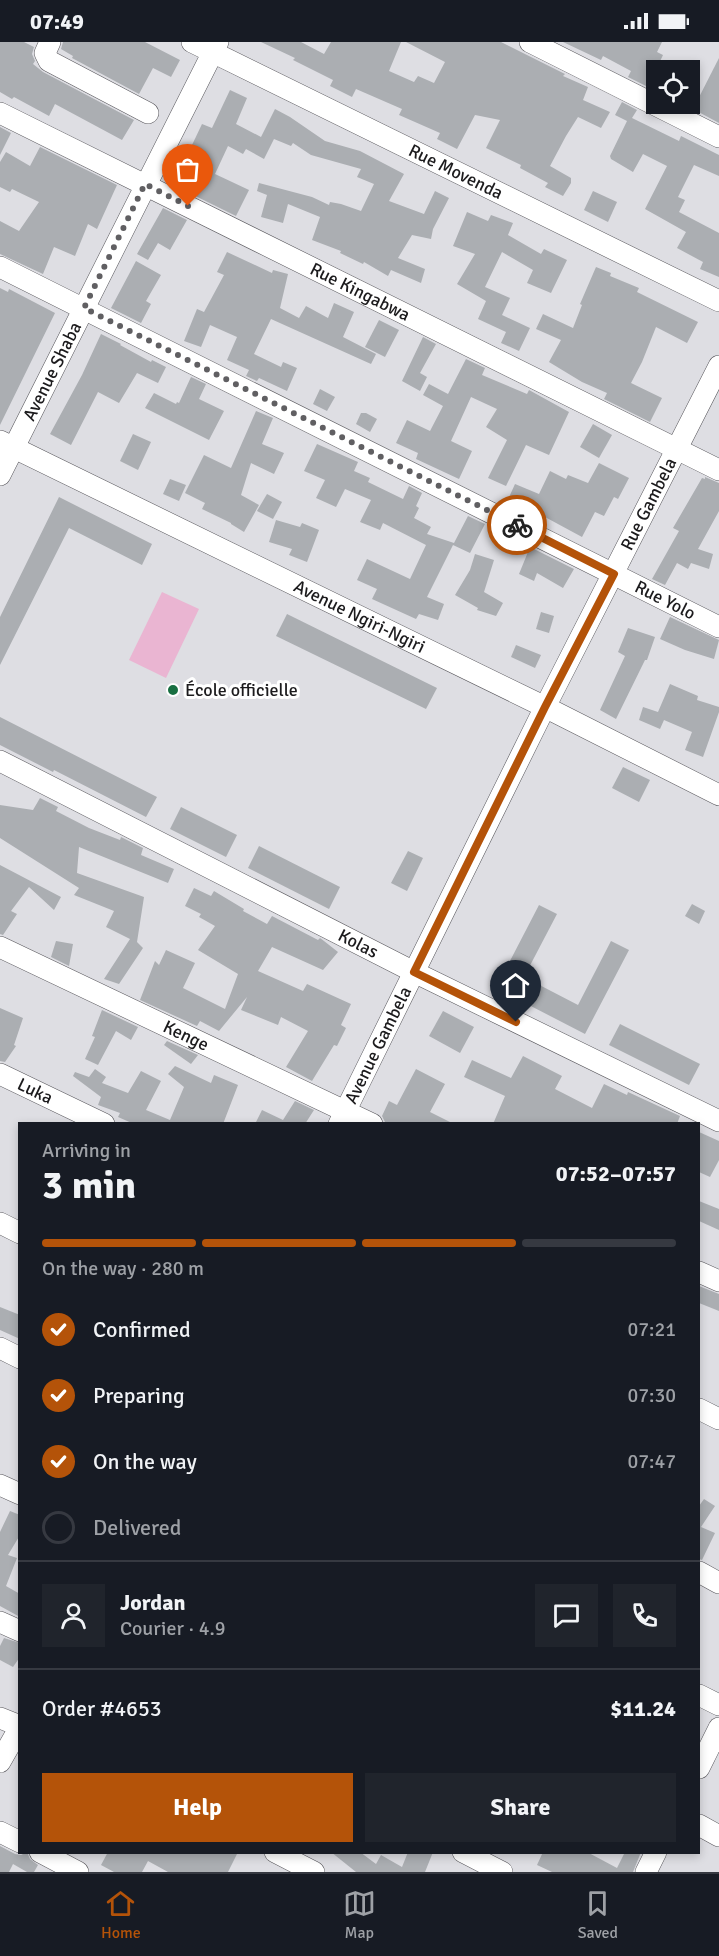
<!DOCTYPE html>
<html lang="en">
<head>
<meta charset="utf-8">
<style>
	:root { --surface:#171b24; --page:#20242c; --text:#f1f3f6; --muted:#9ea1a6; --line:#363941; --accent:#b45309 }
	body { margin:0; font-family:Signika,sans-serif; background:var(--page); color:var(--text); height:100vh; display:flex; flex-direction:column; font-size:22px; white-space:nowrap }
	* { box-sizing:border-box; margin:0 }
	p { font-size:20px; color:var(--muted) }
	.icon { flex:none; width:33px; height:33px; fill:none; stroke:currentColor; stroke-width:2; stroke-linecap:round; stroke-linejoin:round }
	.map { position:relative; flex:1; overflow:hidden }
	.details { position:absolute; left:18px; top:1080px; width:682px; height:732px; display:flex; flex-direction:column; background:var(--surface); border-radius:0px; box-shadow:0 3px 9px #0003 }
	.details>* { flex:none }
	.controls { position:absolute; left:646px; top:18px; display:grid; gap:12px }
	.controls a { display:grid; place-items:center; width:54px; height:54px; border-radius:0px; background:var(--surface); box-shadow:0 3px 9px #0003; font-size:30px }
	.pin { position:absolute; display:grid; place-items:center; width:51px; height:51px; color:#fff; margin:-62px -26px; border-radius:50% 50% 50% 0; rotate:-45deg; box-shadow:0 0 6px #0007 }
	.pin .icon { rotate:45deg }
	.courier { position:absolute; display:grid; place-items:center; width:60px; height:60px; margin:-30px; border:4px solid #b45309; border-radius:50%; background:#fff; color:#222; box-shadow:0 2px 8px #0007 }
	.summary em { font-style:normal; font-weight:700 }
	.summary div { display:flex; flex-direction:column-reverse }
	.summary { display:flex; align-items:center; justify-content:space-between; height:102px; padding:0 24px }
	h1 { font-size:39px; font-weight:700; line-height:45px }
	.bar { display:grid; grid-template-columns:repeat(4,1fr); gap:9px 6px; align-content:center; height:72px; padding:0 24px }
	.bar i { height:8px; border-radius:4px; background:var(--line) }
	.bar .current { background:var(--accent) }
	.bar p { grid-column:span 4 }
	.line { display:flex; align-items:center; gap:15px; padding:0 24px; border-top:2px solid var(--line) }
	.line div { flex:1 }
	.round { display:grid; place-items:center; flex:none; width:63px; height:63px; border-radius:0px; background:var(--page) }
	ol { padding:0 24px; list-style:none }
	li { display:flex; align-items:center; gap:18px; height:66px }
	li p { margin-inline-start:auto }
	li .icon { padding:6px; border-radius:50%; background:var(--accent); color:#fff; stroke-width:4 }
	li:last-child { color:var(--muted) }
	li i { width:33px; height:33px; border:3px solid var(--line); border-radius:50% }
	.cta { display:flex; gap:12px; margin-top:auto; padding:12px 24px }
	.cta a { flex:1; height:69px; border-radius:0px; background:var(--accent); color:#fff; font-size:24px; font-weight:700; line-height:69px; text-align:center }
	.cta a+a { background:var(--page); color:var(--text) }
	.status { display:flex; justify-content:space-between; align-items:center; height:42px; padding:0 30px; background:var(--surface); direction:ltr }
	.status svg { height:16px; fill:currentColor }
	.tab-bar { display:flex; justify-content:space-around; align-items:center; height:84px; border-top:2px solid var(--line); background:var(--surface); font-size:16px; color:var(--muted) }
	.tab-bar a { display:grid; justify-items:center; gap:3px }
	.tab-bar .current { color:var(--accent) }
	.map>svg:first-child { display:block }
</style>
</head>
<body>
<div class="status"><b>07:49</b><svg viewBox="0 0 49 12"><path d="M0 12V9h3v3zM5 12V6h3v6zM10 12V3h3v9zM15 12V0h3v12zM26 1h20v11H26zM47 4h2v5h-2z"/></svg></div>
<div class="map">
<svg width="719" height="1830" viewBox="0 0 719 1830">
	<rect width="100%" height="100%" fill="#dedee3"/>
	<!-- green -->
	<polygon fill="#eab5d2" points="162,550 199,567 166,636 129,618"/>
	<!-- building -->
	<g fill="#abaeb2">
		<polygon points="0,0 24,0 34,5 32,12 35,19 33,22 43,30 134,78 122,98 55,62 49,74 14,55 12,57 0,50"/>
		<polygon points="63,0 145,0 180,18 171,35 153,26 139,52 72,16 73,14 61,7"/>
		<polygon points="261,0 301,0 324,12 331,0 401,0 389,29 414,40 418,34 434,41 445,20 406,0 501,0 565,32 563,34 588,45 583,58 610,70 601,86 578,75 566,94 550,124 571,136 571,141 563,154 545,145 548,141 520,126 521,123 486,106 500,78 475,73 457,107 437,97 440,91 399,73 402,67 356,47 352,55 330,44 333,38 293,18 295,16"/>
		<polygon points="563,0 662,0 657,10 663,13 648,45 628,35 631,29 603,14 601,18"/>
		<polygon points="719,16 719,81 693,67"/>
		<polygon points="230,48 247,56 236,82 261,95 275,67 290,75 325,99 360,109 404,132 389,159 424,172 435,149 449,156 433,187 431,197 412,193 398,216 425,227 421,241 391,228 388,234 364,220 363,222 340,211 341,209 312,198 320,175 288,162 283,181 261,175 267,153 257,149 259,141 312,155 329,163 330,160 341,162 361,169 374,142 357,135 361,127 311,113 293,101 291,104 274,97 264,117 246,107 243,112 228,104 215,132 249,148 236,174 173,143 202,82 212,86"/>
		<polygon points="622,60 637,68 632,76 679,99 681,94 719,113 719,134 694,123 678,155 685,158 679,170 719,191 719,235 700,227 703,220 677,206 686,190 645,167 667,124 643,112 633,130 611,117 610,114 627,79 615,73"/>
		<polygon points="0,85 11,91 0,113"/>
		<polygon points="40,105 117,143 97,187 88,182 75,214 54,205 43,232 0,212 0,179 19,189 39,160 12,147 10,150 0,145 0,120 6,110 30,124"/>
		<polygon points="593,149 617,160 608,180 584,168"/>
		<polygon points="163,166 187,178 170,208 158,201 148,218 137,212"/>
		<polygon points="467,170 488,179 491,173 513,181 508,193 541,212 544,207 567,218 551,251 527,241 533,228 502,210 485,245 510,256 502,273 530,286 519,309 501,301 506,290 478,277 486,259 457,242 475,212 453,204"/>
		<polygon points="227,210 272,231 273,228 288,232 280,266 299,276 306,264 328,276 334,261 354,270 343,295 376,312 371,322 271,277 254,312 281,325 283,320 297,326 287,349 259,336 257,339 246,334 249,328 227,318 237,295 210,283 201,305 184,299 197,267 204,270 224,233 217,230"/>
		<polygon points="136,219 161,233 146,259 151,262 141,281 111,266"/>
		<polygon points="596,225 611,231 610,234 639,246 637,250 698,280 687,301 656,285 642,320 631,341 662,356 650,380 604,357 607,351 582,340 549,320 561,298 536,287 543,272 573,286 582,263 580,262"/>
		<polygon points="0,246 8,250 9,247 55,271 0,383"/>
		<polygon points="379,278 399,288 385,315 365,305"/>
		<polygon points="101,292 121,302 120,303 151,320 152,318 166,325 158,341 137,331 119,361 98,350 71,403 50,392 82,333"/>
		<polygon points="423,295 436,302 420,331 427,335 420,349 402,339"/>
		<polygon points="466,317 485,326 482,333 527,352 529,348 569,370 549,413 526,403 506,444 488,436 507,398 486,385 497,367 471,355 451,399 472,409 459,437 416,417 418,411 396,401 407,378 430,389 443,364 423,353 429,342 448,352"/>
		<polygon points="191,335 206,342 199,357 224,369 209,398 145,366 154,351 176,362 177,360 179,361"/>
		<polygon points="320,347 335,355 327,369 313,362"/>
		<polygon points="256,369 273,376 262,402 284,411 274,432 251,421 241,453 259,463 244,490 231,482 231,481 202,467 205,461 185,451 204,413 231,426"/>
		<polygon points="361,371 366,371 377,377 370,390 356,382"/>
		<polygon points="593,382 612,393 599,416 580,405"/>
		<polygon points="133,392 151,400 138,428 120,419"/>
		<polygon points="317,402 358,420 354,429 370,436 368,440 403,457 409,444 422,451 416,464 419,466 414,476 431,485 427,492 454,501 468,474 485,482 470,511 453,503 427,555 444,562 438,578 419,572 416,577 372,557 377,547 357,538 367,517 410,537 426,503 383,481 380,488 360,480 371,458 345,447 336,465 316,456 325,438 304,429"/>
		<polygon points="599,421 629,436 618,457 614,455 604,474 595,470 582,495 545,475 541,482 505,464 515,442 539,452 550,429 566,437 568,433 588,441"/>
		<polygon points="705,435 719,441 719,469 698,507 713,512 709,527 691,521 688,527 677,521 665,543 652,537 679,489 673,486 702,436 705,437"/>
		<polygon points="170,437 186,443 179,459 163,452"/>
		<polygon points="267,452 282,460 273,477 257,469"/>
		<polygon points="59,455 152,502 142,523 69,486 0,623 0,575"/>
		<polygon points="276,478 300,485 302,481 319,488 307,520 289,513 292,507 269,500"/>
		<polygon points="530,505 574,527 563,546 537,531 534,539 519,532"/>
		<polygon points="475,512 494,518 484,550 503,561 496,574 477,568 478,566 455,553 470,528"/>
		<polygon points="541,570 554,574 549,591 536,587"/>
		<polygon points="287,572 437,646 426,667 276,594"/>
		<polygon points="670,575 719,598 714,617 685,608 660,597"/>
		<polygon points="628,586 655,595 647,618 645,618 616,677 600,668 625,614 618,610"/>
		<polygon points="516,603 541,613 535,626 511,615"/>
		<polygon points="670,642 698,654 697,658 719,665 719,670 703,715 685,708 692,690 664,678 660,687 639,678 643,665 658,670"/>
		<polygon points="0,675 157,755 146,775 54,728 53,730 0,703"/>
		<polygon points="623,725 650,738 639,760 612,746"/>
		<polygon points="40,756 58,765 56,769 89,786 120,798 121,795 143,806 141,813 174,827 168,841 79,805 77,831 144,855 137,900 143,906 119,942 104,937 130,897 106,885 114,869 74,853 79,846 0,796 0,763 33,768"/>
		<polygon points="181,765 237,793 226,815 170,787"/>
		<polygon points="259,804 340,845 329,867 248,826"/>
		<polygon points="408,809 423,816 407,849 391,841"/>
		<polygon points="0,823 61,855 54,868 29,845 11,869 17,872 3,893 0,892"/>
		<polygon points="194,846 211,854 214,849 244,867 243,869 267,882 272,874 318,898 320,896 324,899 338,910 323,928 272,905 258,929 303,949 307,942 351,962 341,983 346,986 337,1004 334,1003 312,1039 286,1025 308,989 281,975 278,983 241,968 247,955 219,989 200,979 197,984 140,958 155,919 159,923 166,908 195,921 183,946 225,967 238,932 198,908 215,884 199,875 201,872 185,864"/>
		<polygon points="692,862 705,869 699,882 685,874"/>
		<polygon points="539,863 557,872 524,935 578,963 611,899 629,908 585,992 496,946"/>
		<polygon points="56,899 73,902 69,924 51,915"/>
		<polygon points="0,966 23,976 14,1003 16,1004 5,1020 0,1019"/>
		<polygon points="102,968 138,985 131,998 116,989 98,1023 85,1017 95,995 92,994"/>
		<polygon points="443,969 474,985 460,1011 429,994"/>
		<polygon points="620,982 700,1022 689,1043 609,1003"/>
		<polygon points="167,999 198,1013 191,1022 164,1003"/>
		<polygon points="523,1014 562,1034 555,1047 592,1066 604,1042 627,1053 628,1050 680,1074 677,1082 493,1082 505,1054 464,1035 472,1018 511,1036"/>
		<polygon points="175,1024 211,1041 214,1033 238,1043 223,1082 134,1082 118,1075 120,1071 98,1063 101,1055 73,1034 75,1030 89,1035 95,1027 106,1035 102,1041 128,1051 141,1029 161,1039 146,1068 170,1078 184,1045 168,1032"/>
		<polygon points="416,1027 445,1042 430,1070 454,1082 385,1080 382,1074 389,1059 397,1063"/>
		<polygon points="295,1059 314,1068 305,1082 255,1082 262,1068 283,1078"/>
		<polygon points="699,1090 719,1099 719,1118 710,1135 699,1130"/>
		<polygon points="699,1159 719,1167 719,1188 699,1179"/>
		<polygon points="699,1244 719,1252 719,1269 699,1261"/>
		<polygon points="0,1265 20,1273 20,1297 0,1288"/>
		<polygon points="704,1457 715,1464 701,1485 715,1491 702,1518 699,1517 699,1464"/>
		<polygon points="10,1469 20,1473 20,1493 8,1513 17,1516 6,1544 20,1552 20,1575 0,1564 0,1490"/>
		<polygon points="4,1596 20,1601 20,1615 13,1625 0,1618 0,1604"/>
		<polygon points="0,1804 15,1812 21,1813 27,1810 30,1817 38,1823 34,1830 27,1830 13,1822 9,1830 0,1830"/>
		<polygon points="108,1810 238,1810 228,1830 168,1830 148,1819 142,1830 114,1830 101,1823"/>
		<polygon points="331,1810 360,1810 376,1822 381,1813 402,1825 408,1810 433,1810 425,1830 356,1830"/>
		<polygon points="543,1810 587,1810 617,1826 625,1810 641,1810 633,1830 552,1830 537,1823"/>
	</g>
	<g fill="none" stroke-linecap="round" stroke-linejoin="round">
		<!-- minor casing -->
		<g stroke="#58575c" stroke-width="22">
			<g id="minor">
				<polyline points="50,0 45,11 49,19 148,71"/>
				<path id="s1" d="M192 0 719 259"/>
				<polyline points="530,0 719,95"/>
				<path id="s2" d="M0 71 719 428"/>
				<path id="s3" d="M0 225 719 585"/>
				<path id="s4" d="M0 399 545 665 719 753"/>
				<path id="s5" d="M0 433 218 0"/>
				<path id="s6" d="M0 719 414 930 719 1079"/>
				<path id="s7" d="M0 905 372 1082"/>
				<path id="s8" d="M0 1032 104 1082"/>
				<path id="s9" d="M339 1082 545 665 719 324"/>
				<polyline points="0,1181 20,1191"/>
				<polyline points="699,1230 719,1239"/>
				<polyline points="0,1306 20,1316"/>
				<polyline points="699,1367 719,1377"/>
				<polyline points="0,1443 20,1452"/>
				<polyline points="699,1530 719,1541"/>
				<polyline points="0,1580 20,1589"/>
				<polyline points="699,1653 719,1663"/>
				<polyline points="0,1676 20,1684"/>
				<polyline points="0,1720 20,1685"/>
				<polyline points="699,1726 719,1686"/>
				<polyline points="699,1783 719,1794"/>
				<polyline points="0,1790 20,1800"/>
				<polyline points="40,1810 78,1830"/>
				<polyline points="275,1810 314,1830"/>
				<polyline points="463,1810 502,1830"/>
				<polyline points="646,1830 656,1810"/>
			</g>
		</g>
		<!-- minor -->
		<use href="#minor" stroke="#fff" stroke-width="21"/>
	</g>
	<g fill="none" stroke-linecap="round" stroke-linejoin="round">
		<!-- done -->
		<polyline stroke="#605f62" stroke-width="6" stroke-dasharray="0 10.8" points="188,164 145,142 84,266 517,483"/>
		<!-- route -->
		<polyline stroke="#b45309" stroke-width="8" points="516,980 414,930 545,665 614,532 517,483"/>
	</g>
	<!-- markers -->
	<circle fill="#176e41" stroke="#fff" stroke-width="2" cx="173" cy="648" r="6"/>
	<g text-anchor="middle" dominant-baseline="central" stroke-width="6" stroke-linejoin="round" paint-order="stroke">
		<!-- street labels -->
		<g font-size="18" fill="#1c1b1d" stroke="#fff">
			<text stroke="none"><textPath href="#s1" startOffset="294">Rue Movenda</textPath></text>
			<text stroke="none"><textPath href="#s2" startOffset="402">Rue Kingabwa</textPath></text>
			<text stroke="none"><textPath href="#s5" startOffset="116">Avenue Shaba</textPath></text>
			<text stroke="none"><textPath href="#s9" startOffset="693">Rue Gambela</textPath></text>
			<text stroke="none"><textPath href="#s3" startOffset="744">Rue Yolo</textPath></text>
			<text stroke="none"><textPath href="#s4" startOffset="400">Avenue Ngiri-Ngiri</textPath></text>
			<text stroke="none"><textPath href="#s6" startOffset="402">Kolas</textPath></text>
			<text stroke="none"><textPath href="#s7" startOffset="206">Kenge</textPath></text>
			<text stroke="none"><textPath href="#s9" startOffset="88">Avenue Gambela</textPath></text>
			<text stroke="none"><textPath href="#s8" startOffset="39">Luka</textPath></text>
		</g>
		<!-- poi labels -->
		<g font-size="18" fill="#1c1b1d" stroke="#fff" text-anchor="start">
			<text x="185" y="648">École officielle</text>
		</g>
	</g>
</svg>
<div class="controls">
<a><svg class="icon" aria-label="locate" viewBox="0 0 24 24"><circle cx="12" cy="12" r="6"/><path d="M12 2v4M12 18v4M2 12h4M18 12h4"/></svg></a>
</div>
<div class="pin" style="left:188px;top:164px;background:#ea580c"><svg class="icon" aria-label="bag" viewBox="0 0 24 24"><path d="M5 8h14l-1 12H6zM9 8a3 3 0 0 1 6 0"/></svg></div>
<div class="pin" style="left:516px;top:980px;background:#1f2937"><svg class="icon" aria-label="home" viewBox="0 0 24 24"><path d="M3 11l9-7 9 7M6 9v11h12V9"/></svg></div>
<div class="courier" style="left:517px;top:483px"><svg class="icon" aria-label="bike" viewBox="0 0 24 24"><circle cx="6" cy="16" r="4"/><circle cx="18" cy="16" r="4"/><path d="M6 16l4-8h5l3 8M10 8l3 8H6M13 5h3"/></svg></div>
<section class="details">
<div class="summary"><div><h1>3 min</h1><p>Arriving in</p></div><em>07:52–07:57</em></div>
<div class="bar"><i class="current"></i><i class="current"></i><i class="current"></i><i></i><p>On the way · 280 m</p></div>
<ol>
<li><svg class="icon" aria-label="check" viewBox="0 0 24 24"><path d="M5 12l5 5 9-10"/></svg>Confirmed<p>07:21</p></li>
<li><svg class="icon" aria-label="check" viewBox="0 0 24 24"><path d="M5 12l5 5 9-10"/></svg>Preparing<p>07:30</p></li>
<li><svg class="icon" aria-label="check" viewBox="0 0 24 24"><path d="M5 12l5 5 9-10"/></svg>On the way<p>07:47</p></li>
<li><i></i>Delivered</li>
</ol>
<div class="line" style="height:108px"><a class="round"><svg class="icon" aria-label="person" viewBox="0 0 24 24"><circle cx="12" cy="8" r="4"/><path d="M4 21q1-7 8-7t8 7"/></svg></a><div><b>Jordan</b><p>Courier · 4.9</p></div><a class="round"><svg class="icon" aria-label="chat" viewBox="0 0 24 24"><path d="M4 5h16v11H9l-5 4z"/></svg></a><a class="round"><svg class="icon" aria-label="phone" viewBox="0 0 24 24"><path d="M5 4h4l2 5-3 2q2 4 5 5l2-3 5 2v4C11 20 4 13 5 4z"/></svg></a></div>
<div class="line" style="height:78px"><div>Order #4653</div><b>$11.24</b></div>
<div class="cta"><a>Help</a><a>Share</a></div>
</section>
</div>
<nav class="tab-bar">
<a class="current"><svg class="icon" aria-label="home" viewBox="0 0 24 24"><path d="M3 11l9-7 9 7M6 9v11h12V9"/></svg>Home</a>
<a><svg class="icon" aria-label="map" viewBox="0 0 24 24"><path d="M3 6l6-2 6 2 6-2v14l-6 2-6-2-6 2zM9 4v14M15 6v14"/></svg>Map</a>
<a><svg class="icon" aria-label="saved" viewBox="0 0 24 24"><path d="M7 4h10v16l-5-4-5 4z"/></svg>Saved</a>
</nav>
</body>
</html>
